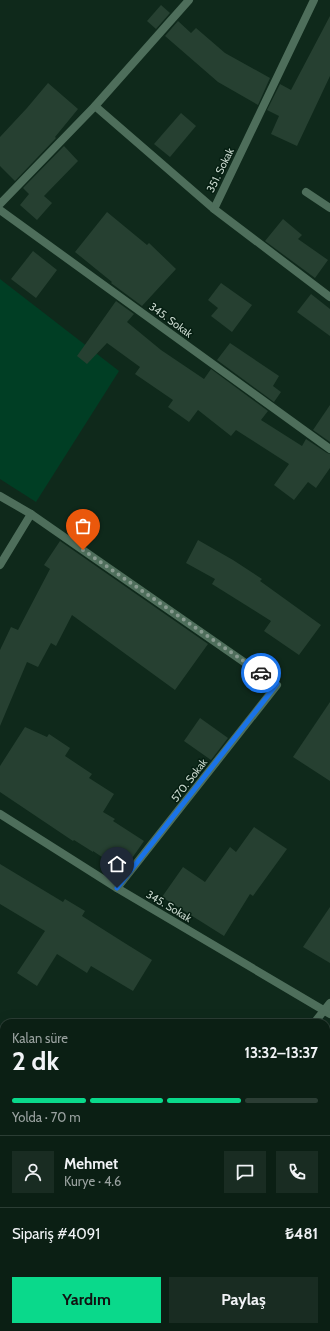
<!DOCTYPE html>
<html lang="tr">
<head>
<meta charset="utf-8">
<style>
	:root { --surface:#0b1f14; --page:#192c22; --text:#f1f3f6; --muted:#9aa2a0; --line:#2b3d34; --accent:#0ad98b }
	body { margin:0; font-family:Cabin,sans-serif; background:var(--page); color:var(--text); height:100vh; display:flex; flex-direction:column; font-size:15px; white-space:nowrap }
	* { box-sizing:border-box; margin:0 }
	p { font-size:13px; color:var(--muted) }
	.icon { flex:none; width:22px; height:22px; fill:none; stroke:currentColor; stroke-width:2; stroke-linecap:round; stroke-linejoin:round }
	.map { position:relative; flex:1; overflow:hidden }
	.panel { position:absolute; left:0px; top:1019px; width:330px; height:312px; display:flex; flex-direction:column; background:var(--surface); border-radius:12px 12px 0 0; box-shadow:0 4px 16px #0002,0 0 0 1px var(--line) }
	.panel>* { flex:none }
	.pin { position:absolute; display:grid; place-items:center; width:34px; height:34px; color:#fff; margin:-41px -17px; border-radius:50% 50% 50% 0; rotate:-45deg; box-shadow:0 0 4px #0007 }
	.pin .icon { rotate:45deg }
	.courier { position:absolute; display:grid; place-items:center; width:40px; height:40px; margin:-20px; border:3px solid #1a73e8; border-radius:50%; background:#fff; color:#222; box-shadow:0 1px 5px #0007 }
	.head em { font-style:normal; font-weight:700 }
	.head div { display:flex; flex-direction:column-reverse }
	.head { display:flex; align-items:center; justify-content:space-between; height:68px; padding:0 12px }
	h1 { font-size:26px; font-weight:700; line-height:30px }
	.bar { display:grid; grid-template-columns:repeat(4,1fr); gap:6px 4px; align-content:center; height:48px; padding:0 12px }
	.bar i { height:5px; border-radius:3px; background:var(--line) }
	.bar .active { background:var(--accent) }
	.bar p { grid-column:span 4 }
	.line { display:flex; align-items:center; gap:10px; padding:0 12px; border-top:1px solid var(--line) }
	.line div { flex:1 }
	.round { display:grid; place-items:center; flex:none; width:42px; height:42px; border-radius:0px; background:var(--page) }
	.primary-button { display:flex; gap:8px; margin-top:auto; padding:8px 12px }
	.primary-button a { flex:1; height:46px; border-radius:0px; background:var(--accent); color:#111; font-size:16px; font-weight:700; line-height:46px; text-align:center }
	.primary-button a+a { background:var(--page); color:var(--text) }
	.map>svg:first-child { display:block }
</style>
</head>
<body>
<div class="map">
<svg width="330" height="1331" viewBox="0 0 330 1331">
	<rect width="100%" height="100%" fill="#0f291b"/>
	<!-- green -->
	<polygon fill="#003e24" points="0,279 119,371 36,502 0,479"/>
	<!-- building -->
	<g fill="#264031">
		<polygon points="161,5 170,13 156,29 147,21"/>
		<polygon points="330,16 330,76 297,146 271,134 279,116 267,110 280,84 291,90"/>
		<polygon points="178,21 191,33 196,28 225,53 270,78 258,105 218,82 165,36"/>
		<polygon points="48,83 78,109 55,137 56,138 15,181 0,166 0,137 27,108"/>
		<polygon points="181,113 196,126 170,157 154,144"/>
		<polygon points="64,146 78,161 44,196 52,203 37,220 20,205 29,194 23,188"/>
		<polygon points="107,212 147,245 149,243 176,269 142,306 111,283 112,282 75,252"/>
		<polygon points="283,219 302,235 298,239 328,260 315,278 265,241"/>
		<polygon points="33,251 57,270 36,298 11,279"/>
		<polygon points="221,283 252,305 232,332 211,316 218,308 208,300"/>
		<polygon points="311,294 330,309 330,336 297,312"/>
		<polygon points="116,301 134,314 127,322 161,350 204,379 211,369 268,411 261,420 302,446 306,439 327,453 330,454 330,468 316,488 308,482 294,500 274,485 289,464 236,430 231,436 198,410 189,422 168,407 173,400 135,374 140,367 107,343 87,364 77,356"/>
		<polygon points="230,343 279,376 273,386 281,392 274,402 217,360"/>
		<polygon points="330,405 330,442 313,430"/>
		<polygon points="198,540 233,560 262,579 260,581 321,625 299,655 264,631 271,621 212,584 215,579 186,563"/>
		<polygon points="60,541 208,644 175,690 72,615 56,646 51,643 38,667 27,662 0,726 0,650 11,627 18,630 50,569 44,565"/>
		<polygon points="330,702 330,781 293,757"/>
		<polygon points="200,718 228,738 211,760 184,741"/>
		<polygon points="25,727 47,737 49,734 70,748 65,756 92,774 89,778 114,794 103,812 115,819 113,821 144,841 123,871 93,851 93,852 74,840 73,841 0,792 0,766"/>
		<polygon points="254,827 287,849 253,896 250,894 224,936 162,897 183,867 205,882 230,847 236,852"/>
		<polygon points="0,864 63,902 65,899 85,911 82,916 123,942 152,960 133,991 91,966 87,973 57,954 37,986 17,973 45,931 0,904"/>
		<polygon points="330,907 330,963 303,947"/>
	</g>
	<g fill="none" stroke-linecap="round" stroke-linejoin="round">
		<!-- minor -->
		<g stroke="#4e6e5b" stroke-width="8">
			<polyline points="95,106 214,209 330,297"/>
			<polyline points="306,192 330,208"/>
			<polyline points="0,204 95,106 189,0"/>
			<polyline points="214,209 314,0"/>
			<polyline points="0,210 330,449"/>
			<polyline points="0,496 31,514 0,565"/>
			<polyline points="31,514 277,685 117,888"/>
			<polyline points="0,814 117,888 330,1014"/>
			<polyline points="314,1023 330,1003"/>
			<polyline points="326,1201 330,1203"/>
			<polyline points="0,1204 4,1206"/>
			<polyline points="221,1327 227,1331"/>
			<polyline points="85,1331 88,1327"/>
		</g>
	</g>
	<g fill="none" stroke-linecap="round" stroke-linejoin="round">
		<!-- done -->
		<polyline stroke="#879a8f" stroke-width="4" stroke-dasharray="0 7.2" points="83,550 261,673"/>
		<!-- route -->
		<polyline stroke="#1a73e8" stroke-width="5" points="117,888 277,684 261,673"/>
	</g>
	<g text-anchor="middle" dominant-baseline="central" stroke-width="3" stroke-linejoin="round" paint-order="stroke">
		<!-- street labels -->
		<g font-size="11" fill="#c8d7cd" stroke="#061f12">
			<text transform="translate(220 170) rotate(-64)">351. Sokak</text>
			<text transform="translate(171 320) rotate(36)">345. Sokak</text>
			<text transform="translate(189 780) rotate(-52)">570. Sokak</text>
			<text transform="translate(169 906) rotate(31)">345. Sokak</text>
		</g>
	</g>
</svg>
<div class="pin" style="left:83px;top:550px;background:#ea580c"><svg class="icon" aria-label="bag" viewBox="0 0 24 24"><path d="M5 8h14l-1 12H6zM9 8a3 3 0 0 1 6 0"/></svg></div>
<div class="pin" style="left:117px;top:888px;background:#1f2937"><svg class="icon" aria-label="home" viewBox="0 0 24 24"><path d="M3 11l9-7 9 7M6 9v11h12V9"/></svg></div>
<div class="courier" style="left:261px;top:673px"><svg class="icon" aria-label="car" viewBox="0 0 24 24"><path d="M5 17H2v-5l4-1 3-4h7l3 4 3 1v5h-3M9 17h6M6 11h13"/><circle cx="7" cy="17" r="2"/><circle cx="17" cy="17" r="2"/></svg></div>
<section class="panel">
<div class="head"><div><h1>2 dk</h1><p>Kalan süre</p></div><em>13:32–13:37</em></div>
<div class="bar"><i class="active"></i><i class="active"></i><i class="active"></i><i></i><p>Yolda · 70 m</p></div>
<div class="line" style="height:72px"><a class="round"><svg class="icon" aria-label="person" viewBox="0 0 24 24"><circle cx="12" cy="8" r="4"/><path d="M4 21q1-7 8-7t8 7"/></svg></a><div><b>Mehmet</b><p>Kurye · 4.6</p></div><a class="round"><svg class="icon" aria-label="chat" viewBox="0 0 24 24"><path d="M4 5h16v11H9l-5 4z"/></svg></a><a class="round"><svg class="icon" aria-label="phone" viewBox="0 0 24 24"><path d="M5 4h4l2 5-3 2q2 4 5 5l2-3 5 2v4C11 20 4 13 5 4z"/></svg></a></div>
<div class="line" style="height:52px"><div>Sipariş #4091</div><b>₺481</b></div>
<div class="primary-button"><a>Yardım</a><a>Paylaş</a></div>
</section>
</div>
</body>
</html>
